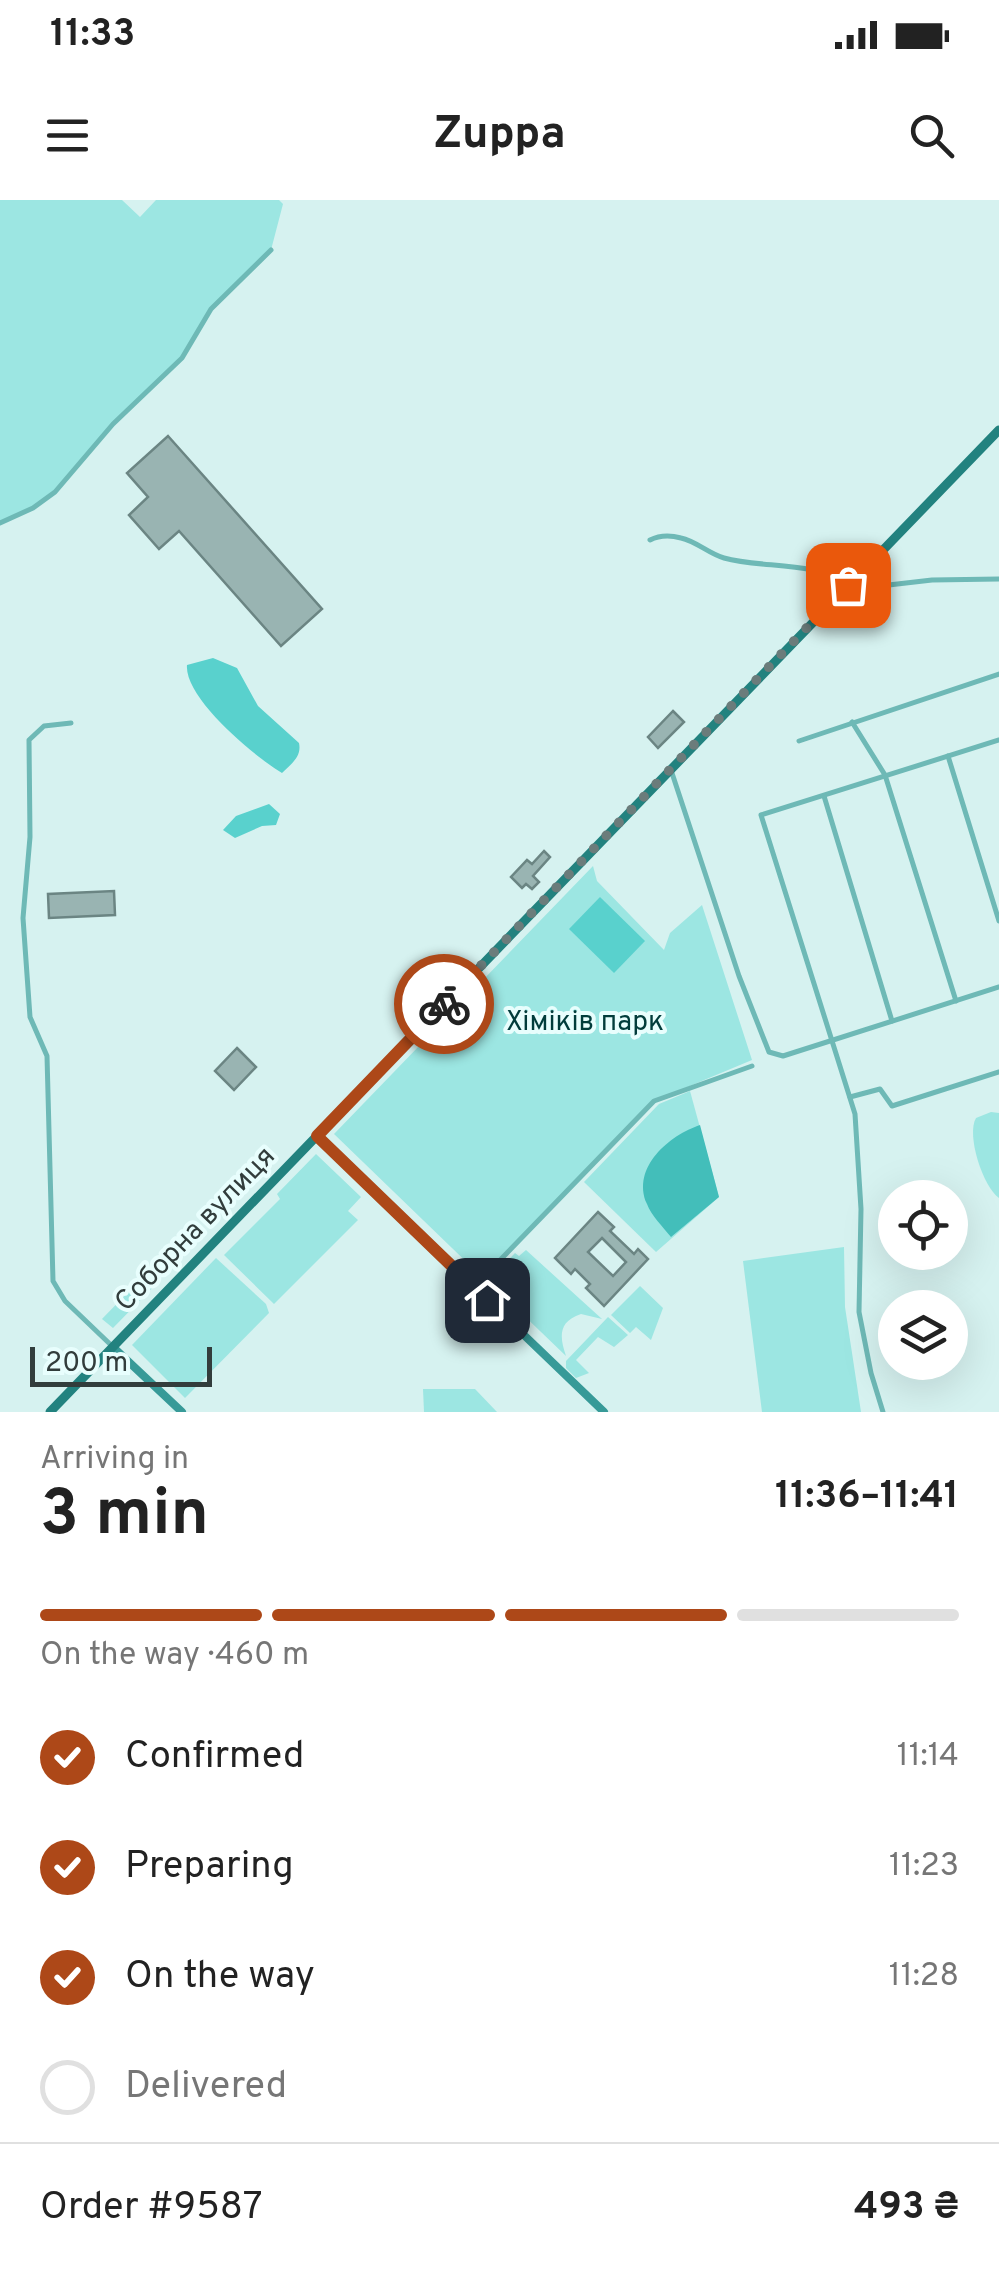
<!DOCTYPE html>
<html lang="en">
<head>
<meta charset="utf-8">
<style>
	:root { --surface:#fff; --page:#f6f6f6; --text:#222; --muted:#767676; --line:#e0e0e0; --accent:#ad4818 }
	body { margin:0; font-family:Overpass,sans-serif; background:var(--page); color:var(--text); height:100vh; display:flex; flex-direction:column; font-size:38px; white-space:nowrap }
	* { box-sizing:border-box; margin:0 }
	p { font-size:32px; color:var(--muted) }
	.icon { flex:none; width:55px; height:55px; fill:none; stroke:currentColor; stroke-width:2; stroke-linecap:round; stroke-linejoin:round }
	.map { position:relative; height:1212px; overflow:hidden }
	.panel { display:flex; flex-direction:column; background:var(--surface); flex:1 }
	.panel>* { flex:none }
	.fabs { position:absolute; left:878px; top:980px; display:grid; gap:20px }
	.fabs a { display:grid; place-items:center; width:90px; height:90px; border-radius:50%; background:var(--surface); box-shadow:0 10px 40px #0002; font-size:50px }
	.scale { position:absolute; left:30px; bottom:25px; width:182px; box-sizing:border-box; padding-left:10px; border:5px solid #323d3c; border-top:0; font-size:28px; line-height:35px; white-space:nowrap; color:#323d3c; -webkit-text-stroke:8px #e8fefd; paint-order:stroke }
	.pin { position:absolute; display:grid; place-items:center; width:85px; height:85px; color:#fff; margin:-42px; border-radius:20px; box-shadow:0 5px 15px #0006 }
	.courier { position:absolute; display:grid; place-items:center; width:100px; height:100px; margin:-50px; border:8px solid #ad4818; border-radius:50%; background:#fff; color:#222; box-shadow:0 2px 12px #0007 }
	.head em { font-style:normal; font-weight:700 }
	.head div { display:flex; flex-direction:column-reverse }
	.head { display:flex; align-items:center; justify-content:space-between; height:170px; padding:0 40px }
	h1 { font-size:65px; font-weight:700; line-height:75px }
	.bar { display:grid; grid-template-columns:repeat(4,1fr); gap:15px 10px; align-content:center; height:120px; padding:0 40px }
	.bar i { height:12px; border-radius:8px; background:var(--line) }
	.bar .selected { background:var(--accent) }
	.bar p { grid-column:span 4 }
	.line { display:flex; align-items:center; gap:25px; padding:0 40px; border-top:2px solid var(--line) }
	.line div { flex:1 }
	ol { padding:0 40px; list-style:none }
	li { display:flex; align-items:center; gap:30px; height:110px }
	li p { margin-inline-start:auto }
	li .icon { padding:10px; border-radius:50%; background:var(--accent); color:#fff; stroke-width:4 }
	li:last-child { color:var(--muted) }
	li i { width:55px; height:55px; border:5px solid var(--line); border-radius:50% }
	.status { display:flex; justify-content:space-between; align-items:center; height:70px; padding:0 50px; background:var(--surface); direction:ltr }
	.status svg { height:28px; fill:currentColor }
	header { display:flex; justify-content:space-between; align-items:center; height:130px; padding:0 40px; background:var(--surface); font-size:45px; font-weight:700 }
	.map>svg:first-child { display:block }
</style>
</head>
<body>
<div class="status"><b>11:33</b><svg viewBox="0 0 49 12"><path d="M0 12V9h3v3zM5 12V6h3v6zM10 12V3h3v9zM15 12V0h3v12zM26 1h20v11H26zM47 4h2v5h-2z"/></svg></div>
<header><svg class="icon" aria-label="menu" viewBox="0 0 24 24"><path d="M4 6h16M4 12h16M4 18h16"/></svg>Zuppa<svg class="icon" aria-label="search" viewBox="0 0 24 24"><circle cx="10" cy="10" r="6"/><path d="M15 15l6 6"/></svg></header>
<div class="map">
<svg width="999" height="1212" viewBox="0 0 999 1212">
	<rect width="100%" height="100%" fill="#d6f2f0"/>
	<!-- green -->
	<g fill="#9ce6e2">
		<polygon points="0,0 122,0 140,17 156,0 279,0 283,4 271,50 211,108 182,158 113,224 55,292 33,308 0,323"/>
		<polygon points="593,666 597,681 664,750 670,733 702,705 752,860 654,901 482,1077 334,934"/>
		<polygon points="690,891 719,997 656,1052 584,982 659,904"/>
		<path d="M991 912 999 913V998C983 987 966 935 976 918Z"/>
		<polygon points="316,954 361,997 348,1011 358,1020 274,1104 224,1055 280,999 277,994"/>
		<polygon points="844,1047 845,1107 861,1212 762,1212 743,1061"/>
		<path d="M526 1050 602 1119 581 1114C557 1122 560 1138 566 1156L488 1081 515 1053 519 1056Z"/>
		<polygon points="167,1052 169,1070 166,1068 157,1076 158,1082 113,1128 102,1119"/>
		<polygon points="216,1058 266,1104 269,1113 185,1198 132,1145"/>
		<polygon points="640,1086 663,1108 651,1140 636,1127 630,1133 611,1115"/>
		<polygon points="608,1117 628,1135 614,1147 598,1137 576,1160 589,1173 576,1178 566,1168 566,1161"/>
		<polygon points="423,1189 475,1189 497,1212 424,1212"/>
	</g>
	<!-- forest -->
	<path fill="#43beba" d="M700 925 719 997 671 1037C663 1027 651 1015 647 1004 631 967 670 935 700 925Z"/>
	<!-- water -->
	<g fill="#59d1cd">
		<path d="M213 458 237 468 258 506 299 543C302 557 291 564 282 573 255 557 184 498 187 465Z"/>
		<polygon points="269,604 280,614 276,625 262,626 235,638 223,630 236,616"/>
		<polygon points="600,697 645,741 614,773 569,729"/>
	</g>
	<!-- building -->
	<g fill="#99b4b2" stroke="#6b8583" stroke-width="2.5" fill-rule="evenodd">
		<polygon points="168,236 322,409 281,446 179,331 159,349 129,315 148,297 127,273"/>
		<polygon points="673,511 684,522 658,548 648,537"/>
		<polygon points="544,651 550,657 533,676 539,682 532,689 526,684 522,688 511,677 527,660 532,664"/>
		<polygon points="114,691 115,715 49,718 48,694"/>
		<polygon points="237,848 256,867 234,890 215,871"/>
		<path d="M598 1012 614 1027 610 1031 634 1054 638 1049 648 1059 604 1106 586 1088 590 1084 575 1069 571 1074 555 1058ZM602 1038 626 1062 613 1076 588 1052Z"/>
	</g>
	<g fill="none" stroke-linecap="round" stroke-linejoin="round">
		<!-- street -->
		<g stroke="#6eb9b6" stroke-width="5">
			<polyline points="0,323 33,308 55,292 113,224 182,158 211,109 271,50"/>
			<path d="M650 340C660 335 670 335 681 338 696 341 709 354 724 358 764 369 813 360 849 385"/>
			<polyline points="854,389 932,380 999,379"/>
			<polyline points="852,522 885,575 956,801"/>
			<polyline points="71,523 44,526 29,540 30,637 23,718 30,817 47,856 53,1081 65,1101 112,1146"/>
			<polyline points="799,541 999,474"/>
			<polyline points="948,556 999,721"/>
			<polyline points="671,570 739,776 769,852 783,856 999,787"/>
			<polyline points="824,596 892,821"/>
			<polyline points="850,897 880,889 892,906 999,872"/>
			<polyline points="474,1087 654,901 752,866"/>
			<polyline points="883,1212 871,1173 859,1112 861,1009 855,914 761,615 999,540"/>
		</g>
		<!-- secondary -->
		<g stroke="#379a98" stroke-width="8">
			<polyline points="317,936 604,1212"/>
			<polyline points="114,1148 182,1212"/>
		</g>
		<!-- primary -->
		<polyline stroke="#22827f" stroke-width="9" points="50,1212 999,230"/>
	</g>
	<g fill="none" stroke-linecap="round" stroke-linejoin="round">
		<!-- done -->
		<polyline stroke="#6b7c7b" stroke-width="10" stroke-dasharray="0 18" points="444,804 848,385"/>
		<!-- route -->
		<polyline stroke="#ad4818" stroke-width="12" points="444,804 317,936 487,1100"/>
	</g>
	<g text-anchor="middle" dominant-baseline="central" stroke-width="8" stroke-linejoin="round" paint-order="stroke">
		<!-- park labels -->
		<g font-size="28" fill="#013c3b" stroke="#e8fefd">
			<text x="585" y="823">Хіміків парк</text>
		</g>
		<!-- street labels -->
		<g font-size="28" fill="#323d3c" stroke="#e8fefd">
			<text transform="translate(196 1030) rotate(-46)">Соборна вулиця</text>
		</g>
	</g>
</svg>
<div class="fabs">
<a><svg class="icon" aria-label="locate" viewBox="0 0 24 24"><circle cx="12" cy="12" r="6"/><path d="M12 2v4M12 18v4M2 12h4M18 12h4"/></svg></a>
<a><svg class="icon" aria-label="layers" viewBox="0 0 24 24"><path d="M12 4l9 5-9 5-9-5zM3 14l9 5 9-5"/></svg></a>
</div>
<div class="scale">200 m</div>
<div class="pin" style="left:848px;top:385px;background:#ea580c"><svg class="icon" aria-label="bag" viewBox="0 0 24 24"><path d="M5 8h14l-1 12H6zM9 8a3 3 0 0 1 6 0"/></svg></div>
<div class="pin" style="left:487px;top:1100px;background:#1f2937"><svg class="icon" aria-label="home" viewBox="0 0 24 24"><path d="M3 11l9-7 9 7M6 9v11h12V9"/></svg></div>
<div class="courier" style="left:444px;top:804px"><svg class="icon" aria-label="bike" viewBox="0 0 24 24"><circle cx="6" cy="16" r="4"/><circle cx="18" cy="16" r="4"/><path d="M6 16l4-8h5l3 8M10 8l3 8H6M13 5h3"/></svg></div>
</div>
<section class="panel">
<div class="head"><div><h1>3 min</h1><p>Arriving in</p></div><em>11:36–11:41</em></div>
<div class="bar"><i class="selected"></i><i class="selected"></i><i class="selected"></i><i></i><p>On the way · 460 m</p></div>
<ol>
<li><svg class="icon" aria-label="check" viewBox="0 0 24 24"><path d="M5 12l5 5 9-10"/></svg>Confirmed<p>11:14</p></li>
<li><svg class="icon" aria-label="check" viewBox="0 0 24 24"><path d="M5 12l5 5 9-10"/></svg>Preparing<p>11:23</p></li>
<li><svg class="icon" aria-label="check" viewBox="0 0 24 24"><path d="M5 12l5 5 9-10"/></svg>On the way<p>11:28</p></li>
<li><i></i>Delivered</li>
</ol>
<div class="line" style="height:130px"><div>Order #9587</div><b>493 ₴</b></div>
</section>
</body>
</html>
